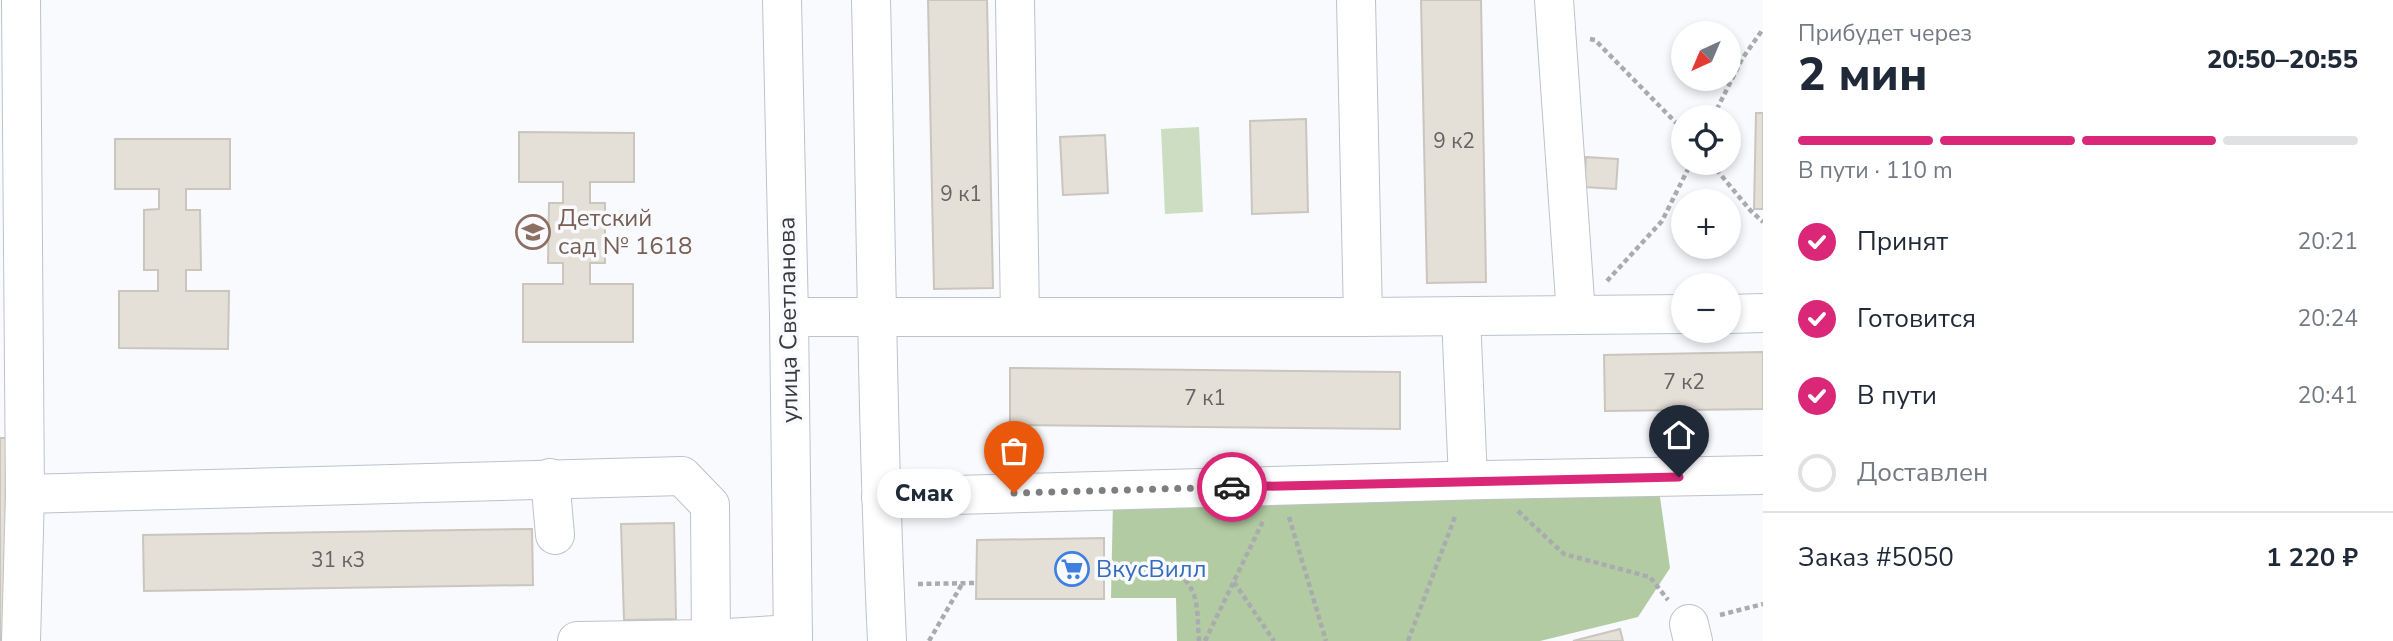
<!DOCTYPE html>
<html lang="ru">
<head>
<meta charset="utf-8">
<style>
	:root { --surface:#fff; --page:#f6f6f7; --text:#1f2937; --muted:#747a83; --line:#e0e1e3; --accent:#db2777 }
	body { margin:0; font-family:"Nunito Sans",sans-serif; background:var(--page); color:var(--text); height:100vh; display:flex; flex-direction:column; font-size:26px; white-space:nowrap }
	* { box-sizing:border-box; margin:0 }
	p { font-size:23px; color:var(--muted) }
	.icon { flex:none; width:38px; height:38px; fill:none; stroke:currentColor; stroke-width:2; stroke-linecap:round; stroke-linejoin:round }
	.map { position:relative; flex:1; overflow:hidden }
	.side { display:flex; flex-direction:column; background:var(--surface); width:630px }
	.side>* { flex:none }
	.needle { width:46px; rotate:224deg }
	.tools { position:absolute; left:1671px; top:21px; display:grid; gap:14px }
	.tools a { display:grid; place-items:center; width:70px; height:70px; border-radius:50%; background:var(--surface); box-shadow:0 4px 10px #0003; font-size:35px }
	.pin { position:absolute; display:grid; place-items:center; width:60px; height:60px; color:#fff; margin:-72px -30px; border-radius:50% 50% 50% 0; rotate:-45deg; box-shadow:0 0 7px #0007 }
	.pin .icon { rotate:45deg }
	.courier { position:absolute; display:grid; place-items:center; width:70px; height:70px; margin:-35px; border:5px solid #db2777; border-radius:50%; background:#fff; color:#222; box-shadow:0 2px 9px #0007 }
	.bubble { position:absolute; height:49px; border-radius:24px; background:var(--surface); box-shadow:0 4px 10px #0003; font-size:23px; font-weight:800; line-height:49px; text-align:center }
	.overview em { font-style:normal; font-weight:800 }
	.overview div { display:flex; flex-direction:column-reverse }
	.overview { display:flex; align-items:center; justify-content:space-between; height:119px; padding:0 35px }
	h1 { font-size:46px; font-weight:800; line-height:52px }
	.bar { display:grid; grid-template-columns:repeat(4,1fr); gap:10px 7px; align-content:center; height:84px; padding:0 35px }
	.bar i { height:9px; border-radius:5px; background:var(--line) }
	.bar .current { background:var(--accent) }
	.bar p { grid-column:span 4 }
	.line { display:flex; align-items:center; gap:18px; padding:0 35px; border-top:2px solid var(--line) }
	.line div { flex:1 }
	ol { padding:0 35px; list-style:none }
	li { display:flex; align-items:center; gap:21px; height:77px }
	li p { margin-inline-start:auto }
	li .icon { padding:7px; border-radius:50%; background:var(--accent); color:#fff; stroke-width:4 }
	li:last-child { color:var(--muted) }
	li i { width:38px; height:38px; border:4px solid var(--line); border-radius:50% }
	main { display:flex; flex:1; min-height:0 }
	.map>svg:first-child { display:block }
</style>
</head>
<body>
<main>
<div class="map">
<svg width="1763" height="641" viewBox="0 0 1763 641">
	<rect width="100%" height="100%" fill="#f8fafe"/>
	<!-- green -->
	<polygon fill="#ccddc2" points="1199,127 1203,212 1165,214 1161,129"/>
	<!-- forest -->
	<polygon fill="#b2cba3" points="1659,490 1670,568 1638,617 1540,641 1177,641 1176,598 1111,598 1113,501"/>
	<!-- building -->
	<g fill="#e4dfd7" stroke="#cac5bd" stroke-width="2">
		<polygon points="928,0 987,0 993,288 934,289"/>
		<polygon points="1421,0 1481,0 1486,282 1427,283"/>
		<polygon points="1756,113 1763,113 1763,209 1754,209"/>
		<polygon points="1306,119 1308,212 1252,214 1250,121"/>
		<polygon points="519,132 634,133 634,182 590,182 590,203 605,203 605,263 590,263 590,284 633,284 633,342 523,342 523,284 563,284 563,263 548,263 549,203 563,203 563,182 519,182"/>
		<polygon points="1105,135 1108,193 1063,195 1060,137"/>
		<polygon points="115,139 230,139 230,189 186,189 186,210 200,210 201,270 186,270 186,291 229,291 228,349 119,348 119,291 158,291 158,270 144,270 144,210 159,209 159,189 115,189"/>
		<polygon points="1586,157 1618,159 1616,189 1584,187"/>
		<polygon points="1763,352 1763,409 1605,411 1604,355"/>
		<polygon points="1010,368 1400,372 1400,429 1010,425"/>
		<polygon points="0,438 6,438 5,641 0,641"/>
		<polygon points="674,523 676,619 624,620 621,524"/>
		<polygon points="532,529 533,585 144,591 143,535"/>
		<polygon points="1104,538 1104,599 976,599 977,540"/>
		<polygon points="1620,629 1623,641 1573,641"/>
	</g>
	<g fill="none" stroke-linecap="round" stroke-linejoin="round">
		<!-- minor casing -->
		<g stroke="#bdc2ca" stroke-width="40">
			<g id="minor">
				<polyline points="782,0 789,317 793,641"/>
				<path d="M871 0C876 214 877 428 887 641"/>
				<polyline points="1015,0 1020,317"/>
				<polyline points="1356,0 1363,317"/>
				<polyline points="1554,0 1576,315"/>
				<polyline points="1729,314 1763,313"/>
				<polyline points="1461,316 1468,480"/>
				<polyline points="789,317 1363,317 1684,314"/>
				<polyline points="550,478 555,535"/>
				<polyline points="25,494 682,476 710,505 711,641"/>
				<polyline points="881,497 1484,480 1763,475"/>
				<polyline points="1689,624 1693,641"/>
				<polyline points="21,641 25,494 21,0"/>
				<polyline points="577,641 711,639 793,634"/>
			</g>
		</g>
		<!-- path -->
		<g stroke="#a9abaf" stroke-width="4.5" stroke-dasharray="5 3.5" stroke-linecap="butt">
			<polyline points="1590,39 1595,40 1684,131"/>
			<polyline points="1713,117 1742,59 1763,29"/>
			<polyline points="1711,163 1750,210 1763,222"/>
			<polyline points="1607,281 1662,221 1691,163"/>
			<polyline points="1518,511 1564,554 1650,577 1668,600"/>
			<polyline points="1289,517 1326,641"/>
			<path d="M1104 565C1140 565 1185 556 1196 602 1198 615 1198 628 1199 641"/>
			<polyline points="1234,582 1274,641"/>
			<polyline points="918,584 976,583"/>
			<polyline points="1720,615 1763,604"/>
			<polyline points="929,641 962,584"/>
			<polyline points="1205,641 1264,519"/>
			<polyline points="1408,641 1456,514"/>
		</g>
		<!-- minor -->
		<use href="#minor" stroke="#fff" stroke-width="38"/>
	</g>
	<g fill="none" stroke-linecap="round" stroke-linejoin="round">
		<!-- done -->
		<polyline stroke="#7c7e81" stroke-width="7" stroke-dasharray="0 12.6" points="1014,493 1232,487"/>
		<!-- route -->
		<polyline stroke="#db2777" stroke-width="9" points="1232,487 1679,477"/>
	</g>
	<!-- icons -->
	<defs>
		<g id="school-ring" transform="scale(1.75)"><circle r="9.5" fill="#f8fafe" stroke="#8d6e63" stroke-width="1.5"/><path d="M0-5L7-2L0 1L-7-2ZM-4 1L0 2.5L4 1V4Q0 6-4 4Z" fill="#8d6e63"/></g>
		<g id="supermarket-ring" transform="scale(1.75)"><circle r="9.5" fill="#f8fafe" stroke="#3f7fe0" stroke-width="1.5"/><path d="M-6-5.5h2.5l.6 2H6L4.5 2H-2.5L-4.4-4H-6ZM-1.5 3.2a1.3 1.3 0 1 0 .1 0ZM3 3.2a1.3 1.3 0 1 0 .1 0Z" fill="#3f7fe0"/></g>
	</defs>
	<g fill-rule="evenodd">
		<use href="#school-ring" x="533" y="232"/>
		<use href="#supermarket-ring" x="1072" y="569"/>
	</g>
	<g text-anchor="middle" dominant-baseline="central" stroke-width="7" stroke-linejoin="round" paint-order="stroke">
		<!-- number labels -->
		<g font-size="21" fill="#646464">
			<text x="1454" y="141">9 к2</text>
			<text x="961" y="194">9 к1</text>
			<text x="1684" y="382">7 к2</text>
			<text x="1205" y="398">7 к1</text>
			<text x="338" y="560">31 к3</text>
		</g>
		<!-- education labels -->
		<g font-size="24" fill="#785e54" stroke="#f8fafe" text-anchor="start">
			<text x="558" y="218">Детский<tspan x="558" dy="28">сад № 1618</tspan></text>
		</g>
		<!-- street labels -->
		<g font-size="24" fill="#393b3e" stroke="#f8fafe">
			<text transform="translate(788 320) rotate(-91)">улица Светланова</text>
		</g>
		<!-- shop labels -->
		<g font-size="24" fill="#366cbe" stroke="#f8fafe" text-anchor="start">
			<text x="1096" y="569">ВкусВилл</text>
		</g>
	</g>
</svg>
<div class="tools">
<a><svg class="needle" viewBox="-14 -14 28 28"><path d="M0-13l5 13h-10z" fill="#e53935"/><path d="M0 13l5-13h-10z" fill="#747a83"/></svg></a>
<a><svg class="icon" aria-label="locate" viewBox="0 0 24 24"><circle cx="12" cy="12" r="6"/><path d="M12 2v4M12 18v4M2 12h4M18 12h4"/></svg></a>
<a>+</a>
<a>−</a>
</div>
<div class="pin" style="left:1014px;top:493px;background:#ea580c"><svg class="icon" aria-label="bag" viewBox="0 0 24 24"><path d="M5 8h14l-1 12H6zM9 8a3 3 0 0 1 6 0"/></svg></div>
<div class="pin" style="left:1679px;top:477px;background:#1f2937"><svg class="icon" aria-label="home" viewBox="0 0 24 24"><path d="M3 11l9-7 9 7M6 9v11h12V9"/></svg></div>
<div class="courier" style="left:1232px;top:487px"><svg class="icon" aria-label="car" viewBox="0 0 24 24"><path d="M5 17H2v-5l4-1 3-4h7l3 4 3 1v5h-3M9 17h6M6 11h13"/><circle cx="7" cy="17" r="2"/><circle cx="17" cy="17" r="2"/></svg></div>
<div class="bubble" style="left:877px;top:469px;width:94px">Смак</div>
</div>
<section class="side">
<div class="overview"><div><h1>2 мин</h1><p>Прибудет через</p></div><em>20:50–20:55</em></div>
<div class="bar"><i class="current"></i><i class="current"></i><i class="current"></i><i></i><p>В пути · 110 m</p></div>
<ol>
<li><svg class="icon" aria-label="check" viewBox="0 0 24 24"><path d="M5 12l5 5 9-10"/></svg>Принят<p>20:21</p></li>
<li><svg class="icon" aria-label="check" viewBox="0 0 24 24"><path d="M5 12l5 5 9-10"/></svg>Готовится<p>20:24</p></li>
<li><svg class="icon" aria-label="check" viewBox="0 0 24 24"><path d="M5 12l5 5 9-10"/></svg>В пути<p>20:41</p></li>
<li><i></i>Доставлен</li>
</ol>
<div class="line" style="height:91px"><div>Заказ #5050</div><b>1 220 ₽</b></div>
</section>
</main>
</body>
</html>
